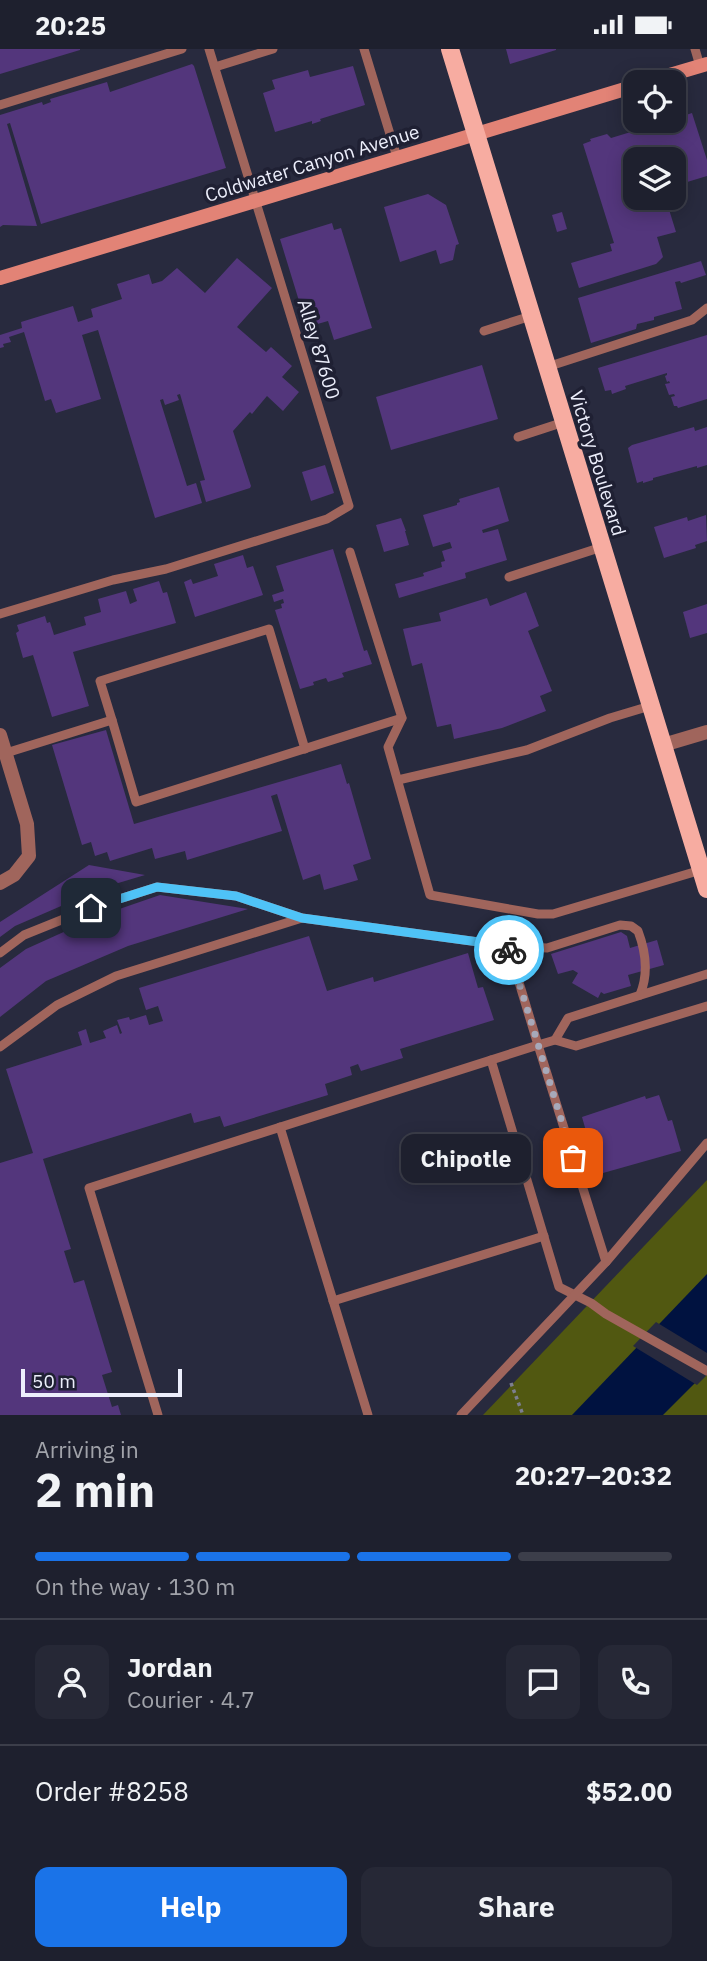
<!DOCTYPE html>
<html lang="en">
<head>
<meta charset="utf-8">
<style>
	:root { --surface:#1e202e; --page:#262836; --text:#f1f3f6; --muted:#a1a3aa; --line:#3c3e4a; --accent:#1a73e8 }
	body { margin:0; font-family:"IBM Plex Sans",sans-serif; background:var(--page); color:var(--text); height:100vh; display:flex; flex-direction:column; font-size:26px; white-space:nowrap }
	* { box-sizing:border-box; margin:0 }
	p { font-size:23px; color:var(--muted) }
	.icon { flex:none; width:38px; height:38px; fill:none; stroke:currentColor; stroke-width:2; stroke-linecap:round; stroke-linejoin:round }
	.map { position:relative; height:1366px; overflow:hidden }
	.drawer { display:flex; flex-direction:column; background:var(--surface); flex:1 }
	.drawer>* { flex:none }
	.buttons { position:absolute; left:623px; top:21px; display:grid; gap:14px }
	.buttons a { display:grid; place-items:center; width:63px; height:63px; border-radius:14px; background:var(--surface); box-shadow:0 4px 18px #0003,0 0 0 2px var(--line); font-size:35px }
	.scale { position:absolute; left:21px; bottom:18px; width:161px; box-sizing:border-box; padding-left:7px; border:4px solid #eceefb; border-top:0; font-size:19px; line-height:24px; white-space:nowrap; color:#eceefb; -webkit-text-stroke:5px #1f2033; paint-order:stroke }
	.pin { position:absolute; display:grid; place-items:center; width:60px; height:60px; color:#fff; margin:-30px; border-radius:14px; box-shadow:0 4px 10px #0006 }
	.courier { position:absolute; display:grid; place-items:center; width:70px; height:70px; margin:-35px; border:5px solid #4fc3f7; border-radius:50%; background:#fff; color:#222; box-shadow:0 2px 9px #0007 }
	.bubble { position:absolute; height:49px; border-radius:14px; background:var(--surface); box-shadow:0 4px 18px #0003,0 0 0 2px var(--line); font-size:23px; font-weight:800; line-height:49px; text-align:center }
	.overview em { font-style:normal; font-weight:800 }
	.overview div { display:flex; flex-direction:column-reverse }
	.overview { display:flex; align-items:center; justify-content:space-between; height:119px; padding:0 35px }
	h1 { font-size:46px; font-weight:800; line-height:52px }
	.bar { display:grid; grid-template-columns:repeat(4,1fr); gap:10px 7px; align-content:center; height:84px; padding:0 35px }
	.bar i { height:9px; border-radius:5px; background:var(--line) }
	.bar .active { background:var(--accent) }
	.bar p { grid-column:span 4 }
	.line { display:flex; align-items:center; gap:18px; padding:0 35px; border-top:2px solid var(--line) }
	.line div { flex:1 }
	.round { display:grid; place-items:center; flex:none; width:74px; height:74px; border-radius:14px; background:var(--page) }
	.action { display:flex; gap:14px; margin-top:auto; padding:14px 35px }
	.action a { flex:1; height:80px; border-radius:14px; background:var(--accent); color:#fff; font-size:28px; font-weight:800; line-height:80px; text-align:center }
	.action a+a { background:var(--page); color:var(--text) }
	.status { display:flex; justify-content:space-between; align-items:center; height:49px; padding:0 35px; background:var(--surface); direction:ltr }
	.status svg { height:19px; fill:currentColor }
	.map>svg:first-child { display:block }
</style>
</head>
<body>
<div class="status"><b>20:25</b><svg viewBox="0 0 49 12"><path d="M0 12V9h3v3zM5 12V6h3v6zM10 12V3h3v9zM15 12V0h3v12zM26 1h20v11H26zM47 4h2v5h-2z"/></svg></div>
<div class="map">
<svg width="707" height="1366" viewBox="0 0 707 1366">
	<rect width="100%" height="100%" fill="#282a3e"/>
	<!-- green -->
	<polygon fill="#515811" points="707,1131 707,1366 483,1366"/>
	<!-- water -->
	<polygon fill="#001240" points="707,1225 707,1322 663,1366 572,1366"/>
	<!-- pier -->
	<polygon fill="#282a3e" points="656,1273 707,1304 707,1326 697,1336 633,1297"/>
	<!-- building -->
	<g fill="#53367c">
		<polygon points="0,0 80,0 80,1 0,25"/>
		<polygon points="506,0 556,0 556,1 510,15"/>
		<polygon points="192,15 194,17 226,119 41,175 10,74 7,75 37,177 3,176 0,178 0,66 42,53 43,56 51,53 50,50 107,33 110,43"/>
		<polygon points="353,17 365,56 320,70 321,72 312,75 312,72 275,83 263,44 275,40 272,31 308,21 310,28"/>
		<polygon points="692,64 707,111 707,127 674,137 674,110 635,110 635,149 673,149 673,151 667,154 676,183 657,188 663,208 656,215 579,239 571,214 612,202 610,195 614,194 583,95 591,92 590,90 607,85 611,89 667,72 674,72 674,70"/>
		<polygon points="428,145 446,156 459,195 456,196 453,211 440,215 436,201 400,213 384,158"/>
		<polygon points="562,163 567,180 557,183 552,166"/>
		<polygon points="332,174 334,181 341,179 372,279 334,291 328,272 307,278 280,190"/>
		<polygon points="237,209 272,239 237,278 266,303 271,298 292,317 282,328 299,343 283,362 267,347 252,365 250,363 233,382 251,437 250,439 206,453 200,432 205,431 180,345 177,346 179,351 165,356 163,350 160,351 187,437 196,434 202,454 155,469 98,281 82,286 101,350 56,364 51,350 45,352 24,283 9,288 11,293 3,295 4,298 0,299 0,286 22,279 21,273 73,257 78,273 93,268 91,260 122,250 117,235 149,225 152,235 162,232 177,219 205,244"/>
		<polygon points="701,212 706,226 681,234 680,232 675,233 682,260 654,268 654,271 637,275 636,280 591,294 578,249"/>
		<polygon points="707,286 707,350 678,359 677,357 674,357 671,348 675,347 674,345 669,346 665,335 670,334 669,332 667,333 665,327 667,326 667,324 625,337 626,340 612,345 611,341 605,342 598,319"/>
		<polygon points="482,316 498,370 391,401 376,348"/>
		<polygon points="694,378 695,382 707,378 707,416 697,419 697,417 653,429 653,431 643,434 643,432 637,434 628,399 632,396"/>
		<polygon points="325,416 334,444 311,452 302,423"/>
		<polygon points="499,438 509,472 482,481 483,484 498,480 507,511 465,524 466,529 399,549 395,535 424,527 423,524 442,518 441,513 445,512 442,502 452,499 450,493 433,498 423,466 457,456 457,454 460,453 459,450"/>
		<polygon points="706,466 707,492 695,496 696,499 664,509 654,478 687,468 688,472"/>
		<polygon points="401,469 406,482 405,482 409,496 384,503 376,476"/>
		<polygon points="333,500 364,602 367,601 372,615 342,624 344,628 328,633 326,629 313,633 314,636 300,640 275,561 282,559 281,555 284,554 283,550 274,553 272,546 284,542 276,517"/>
		<polygon points="243,506 247,519 253,517 263,546 195,568 184,533 191,530 193,535 218,527 214,515"/>
		<polygon points="159,532 163,544 167,543 176,574 73,603 89,657 52,668 33,606 23,609 16,584 19,582 17,576 45,567 47,574 50,573 54,586 86,576 84,568 101,563 98,550 126,542 130,555 137,552 133,540"/>
		<polygon points="526,543 539,577 528,582 552,642 540,647 546,662 502,679 454,690 451,675 437,678 422,614 412,617 403,580 441,572 439,564 487,549 490,557"/>
		<polygon points="707,555 707,584 690,589 683,563"/>
		<polygon points="106,681 134,775 341,715 347,735 349,734 371,810 353,816 358,831 324,841 320,825 303,831 277,745 271,747 282,782 187,811 185,802 155,810 152,799 110,812 107,803 95,807 91,793 82,796 52,696"/>
		<polygon points="89,816 145,826 105,838 15,877 0,888 0,873"/>
		<polygon points="160,846 248,860 128,897 46,932 0,968 0,919 26,900 99,867"/>
		<polygon points="621,883 627,887 630,899 657,891 664,916 628,926 631,937 604,945 601,943 598,949 572,934 578,924 573,921 558,925 551,905"/>
		<polygon points="309,887 327,942 373,928 374,933 468,904 478,939 483,938 494,971 400,1000 403,1009 361,1022 358,1015 350,1018 352,1026 325,1035 328,1046 224,1078 220,1067 194,1074 191,1064 43,1110 71,1200 64,1202 74,1234 84,1231 112,1323 102,1326 112,1358 118,1356 121,1366 0,1366 0,1114 33,1104 6,1020 82,996 78,983 86,980 90,994 106,989 103,982 117,976 120,985 122,984 117,971 129,968 130,971 146,966 149,976 163,972 158,957 146,961 139,939"/>
		<polygon points="659,1046 668,1072 672,1071 681,1102 596,1126 583,1083 586,1082 582,1068 645,1047 646,1050"/>
	</g>
	<g fill="none" stroke-linecap="round" stroke-linejoin="round">
		<!-- path -->
		<polyline stroke="#7d7f90" stroke-width="3.5" stroke-dasharray="3.5 3.5" stroke-linecap="butt" points="511,1334 523,1366"/>
		<!-- service -->
		<g stroke="#a0655c" stroke-width="9">
			<polyline points="364,0 397,108"/>
			<polyline points="695,0 700,17"/>
			<polyline points="215,18 273,0"/>
			<polyline points="0,56 182,0"/>
			<polyline points="484,282 531,267"/>
			<polyline points="547,318 692,271 707,259"/>
			<polyline points="518,388 564,373"/>
			<polyline points="350,503 402,669 388,698 430,846 538,865 553,865 701,821"/>
			<polyline points="509,528 602,498"/>
			<polyline points="0,565 113,531 166,520 327,470 349,457 209,0"/>
			<polyline points="112,671 100,632 269,580 305,700"/>
			<polyline points="6,704 112,671 136,753 402,669"/>
			<polyline points="398,731 527,701 610,669 650,657"/>
			<path d="M508 897 547 899 620 876 631 877 638 882C646 903 649 924 640 946"/>
			<polyline points="0,904 24,886 91,859 157,838 236,847 302,869"/>
			<polyline points="555,991 568,969 707,925"/>
			<polyline points="0,998 57,956 116,927 302,869 508,897 538,996 555,991 576,997 707,957"/>
			<polyline points="491,1011 559,1238 591,1254 606,1265 707,1322"/>
			<polyline points="280,1078 368,1366"/>
			<polyline points="333,1252 544,1187"/>
			<polyline points="158,1366 89,1139 538,996 606,1213"/>
			<polyline points="461,1366 606,1213 707,1094"/>
		</g>
		<!-- minor -->
		<polyline stroke="#a0655c" stroke-width="14" points="663,696 707,683"/>
		<!-- tertiary -->
		<polyline stroke="#a0655c" stroke-width="14" points="0,686 27,775 29,807 14,826 0,834"/>
		<!-- secondary -->
		<g stroke="#e28376" stroke-width="14">
			<polyline points="646,33 707,15"/>
			<polyline points="0,229 635,37"/>
		</g>
		<!-- primary -->
		<polyline stroke="#f7aca1" stroke-width="18" points="450,0 707,840"/>
	</g>
	<g fill="none" stroke-linecap="round" stroke-linejoin="round">
		<!-- done -->
		<polyline stroke="#a7a9b9" stroke-width="7" stroke-dasharray="0 12.6" points="509,901 573,1109"/>
		<!-- route -->
		<polyline stroke="#4fc3f7" stroke-width="9" points="91,859 157,838 236,847 302,869 508,897 509,901"/>
	</g>
	<g text-anchor="middle" dominant-baseline="central" stroke-width="7" stroke-linejoin="round" paint-order="stroke">
		<!-- street labels -->
		<g font-size="19" fill="#eceefb" stroke="#1f2033">
			<text transform="translate(312 114) rotate(-17)">Coldwater Canyon Avenue</text>
			<text transform="translate(319 300) rotate(73)">Alley 87600</text>
			<text transform="translate(598 414) rotate(73)">Victory Boulevard</text>
		</g>
	</g>
</svg>
<div class="buttons">
<a><svg class="icon" aria-label="locate" viewBox="0 0 24 24"><circle cx="12" cy="12" r="6"/><path d="M12 2v4M12 18v4M2 12h4M18 12h4"/></svg></a>
<a><svg class="icon" aria-label="layers" viewBox="0 0 24 24"><path d="M12 4l9 5-9 5-9-5zM3 14l9 5 9-5"/></svg></a>
</div>
<div class="scale">50 m</div>
<div class="pin" style="left:573px;top:1109px;background:#ea580c"><svg class="icon" aria-label="bag" viewBox="0 0 24 24"><path d="M5 8h14l-1 12H6zM9 8a3 3 0 0 1 6 0"/></svg></div>
<div class="pin" style="left:91px;top:859px;background:#1f2937"><svg class="icon" aria-label="home" viewBox="0 0 24 24"><path d="M3 11l9-7 9 7M6 9v11h12V9"/></svg></div>
<div class="courier" style="left:509px;top:901px"><svg class="icon" aria-label="bike" viewBox="0 0 24 24"><circle cx="6" cy="16" r="4"/><circle cx="18" cy="16" r="4"/><path d="M6 16l4-8h5l3 8M10 8l3 8H6M13 5h3"/></svg></div>
<div class="bubble" style="left:401px;top:1085px;width:130px">Chipotle</div>
</div>
<section class="drawer">
<div class="overview"><div><h1>2 min</h1><p>Arriving in</p></div><em>20:27–20:32</em></div>
<div class="bar"><i class="active"></i><i class="active"></i><i class="active"></i><i></i><p>On the way · 130 m</p></div>
<div class="line" style="height:126px"><a class="round"><svg class="icon" aria-label="person" viewBox="0 0 24 24"><circle cx="12" cy="8" r="4"/><path d="M4 21q1-7 8-7t8 7"/></svg></a><div><b>Jordan</b><p>Courier · 4.7</p></div><a class="round"><svg class="icon" aria-label="chat" viewBox="0 0 24 24"><path d="M4 5h16v11H9l-5 4z"/></svg></a><a class="round"><svg class="icon" aria-label="phone" viewBox="0 0 24 24"><path d="M5 4h4l2 5-3 2q2 4 5 5l2-3 5 2v4C11 20 4 13 5 4z"/></svg></a></div>
<div class="line" style="height:91px"><div>Order #8258</div><b>$52.00</b></div>
<div class="action"><a>Help</a><a>Share</a></div>
</section>
</body>
</html>
